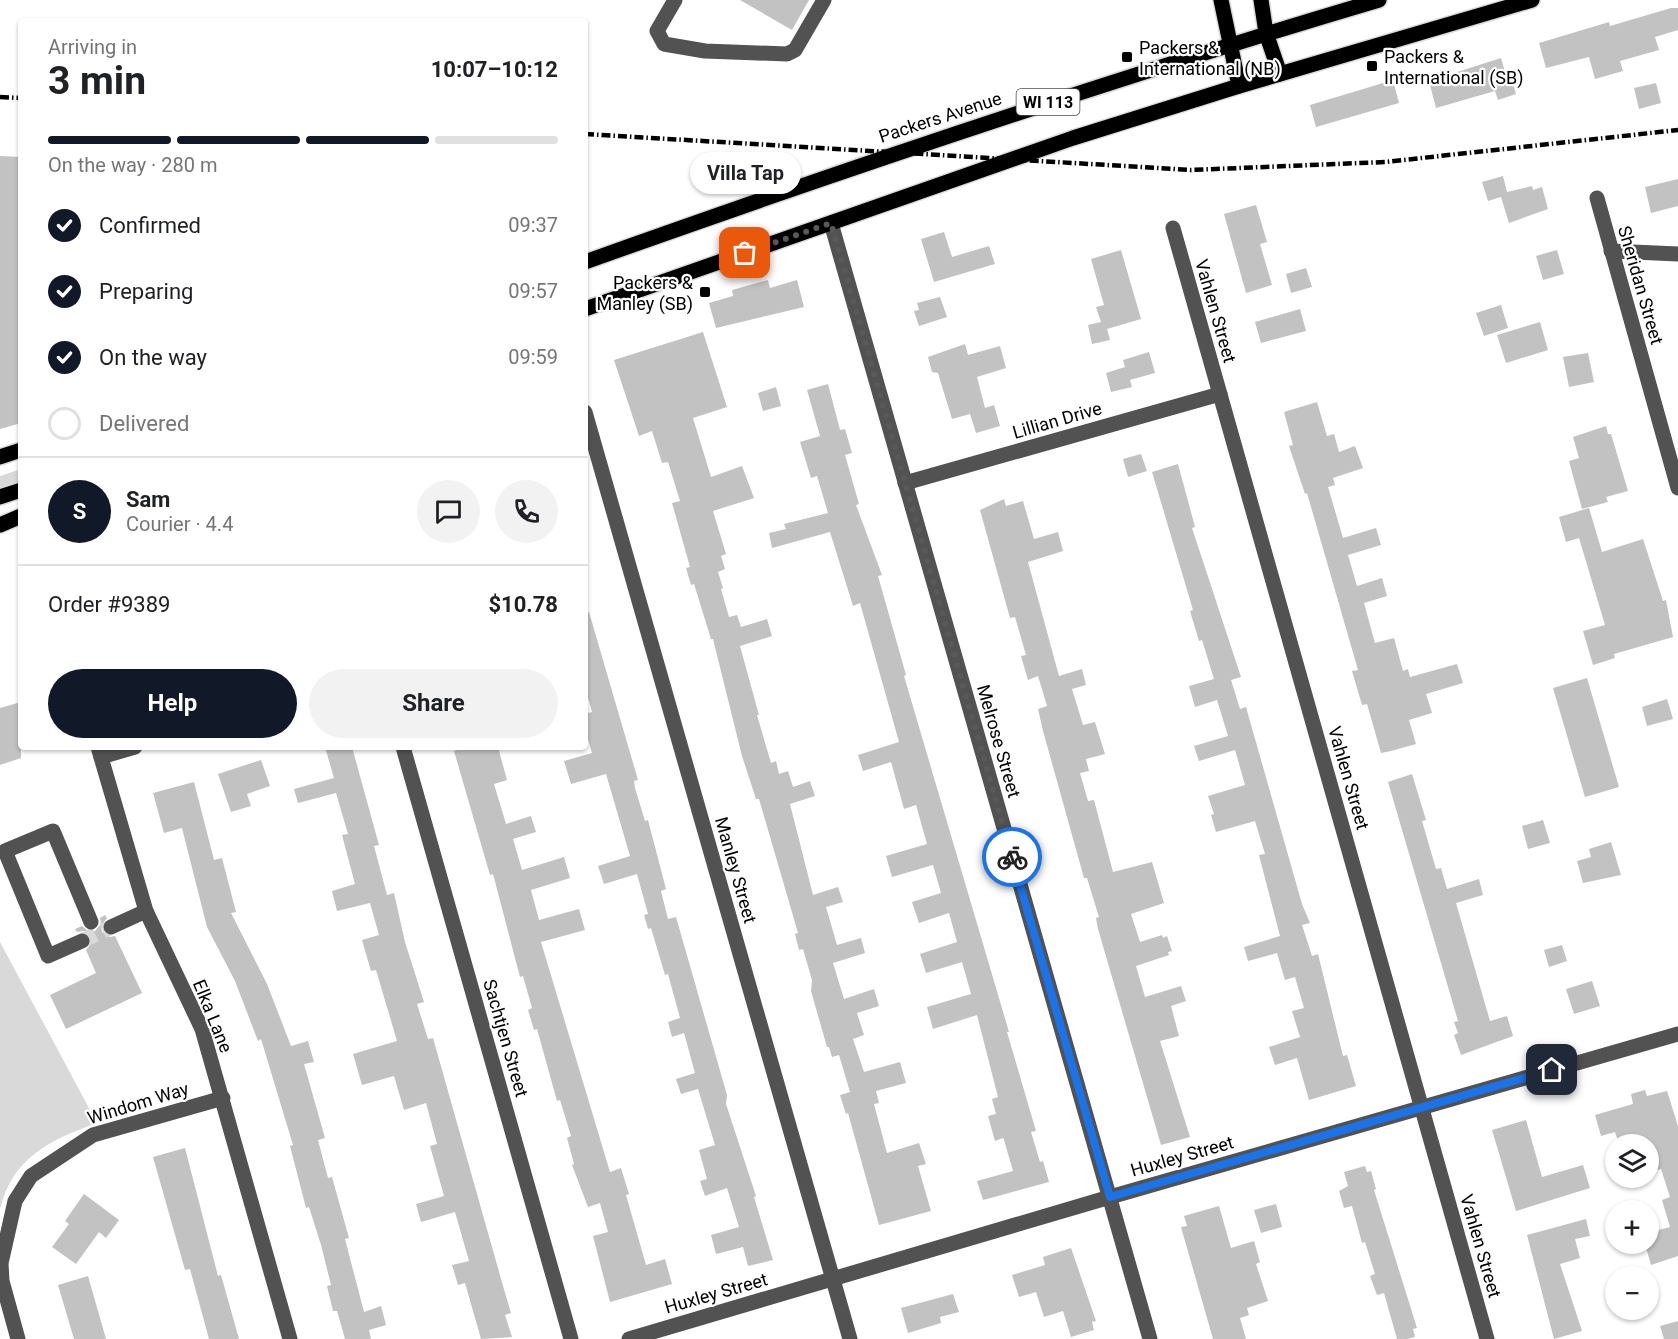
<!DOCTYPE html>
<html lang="en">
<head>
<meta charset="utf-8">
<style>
	:root { --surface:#fff; --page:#f2f2f2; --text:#202124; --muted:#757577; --line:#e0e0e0; --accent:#111827 }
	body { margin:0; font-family:Roboto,sans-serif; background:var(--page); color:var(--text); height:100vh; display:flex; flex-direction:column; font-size:22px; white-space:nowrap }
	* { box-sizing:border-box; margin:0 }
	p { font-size:20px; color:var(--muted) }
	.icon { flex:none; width:33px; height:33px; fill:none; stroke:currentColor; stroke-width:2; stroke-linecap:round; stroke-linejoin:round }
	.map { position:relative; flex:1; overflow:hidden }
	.sheet { position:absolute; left:18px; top:18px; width:570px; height:732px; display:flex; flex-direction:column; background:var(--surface); border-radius:6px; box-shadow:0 2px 4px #0004 }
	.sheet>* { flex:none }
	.controls { position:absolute; left:1605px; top:1134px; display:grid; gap:12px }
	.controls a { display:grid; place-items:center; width:54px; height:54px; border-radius:50%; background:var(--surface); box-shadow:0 2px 4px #0004; font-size:30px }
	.pin { position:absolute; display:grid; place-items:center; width:51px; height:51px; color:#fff; margin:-26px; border-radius:12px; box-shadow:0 3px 9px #0006 }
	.courier { position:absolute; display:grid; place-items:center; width:60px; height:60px; margin:-30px; border:4px solid #1a73e8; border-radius:50%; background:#fff; color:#222; box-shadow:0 2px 8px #0007 }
	.bubble { position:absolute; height:42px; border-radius:21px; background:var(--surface); box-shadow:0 2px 4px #0004; font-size:20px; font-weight:700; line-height:42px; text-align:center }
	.summary em { font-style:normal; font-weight:700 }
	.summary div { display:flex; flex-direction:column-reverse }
	.summary { display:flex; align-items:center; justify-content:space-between; height:102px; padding:0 30px }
	h1 { font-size:39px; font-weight:700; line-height:45px }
	.bar { display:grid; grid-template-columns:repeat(4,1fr); gap:9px 6px; align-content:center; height:72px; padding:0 30px }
	.bar i { height:8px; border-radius:4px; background:var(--line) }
	.bar .current { background:var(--accent) }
	.bar p { grid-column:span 4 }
	.line { display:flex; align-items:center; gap:15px; padding:0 30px; border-top:2px solid var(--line) }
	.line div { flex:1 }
	.round { display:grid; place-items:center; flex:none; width:63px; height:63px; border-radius:32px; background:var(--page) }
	ol { padding:0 30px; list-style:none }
	li { display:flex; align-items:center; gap:18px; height:66px }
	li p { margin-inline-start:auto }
	li .icon { padding:6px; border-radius:50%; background:var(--accent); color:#fff; stroke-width:4 }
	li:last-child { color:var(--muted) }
	li i { width:33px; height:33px; border:3px solid var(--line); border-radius:50% }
	.button { display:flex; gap:12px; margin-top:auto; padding:12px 30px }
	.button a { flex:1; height:69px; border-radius:36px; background:var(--accent); color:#fff; font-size:24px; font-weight:700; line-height:69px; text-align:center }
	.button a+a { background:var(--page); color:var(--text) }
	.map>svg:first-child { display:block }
</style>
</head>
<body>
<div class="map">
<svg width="1678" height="1339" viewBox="0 0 1678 1339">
	<rect width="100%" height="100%" fill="#fff"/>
	<!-- green -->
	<g fill="#d9d9d9">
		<polygon points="21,469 21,486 0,493 0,476"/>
		<path d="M0 942 97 1123C50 1140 13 1157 0 1209Z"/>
	</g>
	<!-- building -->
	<g fill="#c2c2c2">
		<polygon points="740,0 809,0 792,30"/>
		<polygon points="1671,8 1678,8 1678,30 1655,37 1659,50 1620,61 1623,71 1595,79 1589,57 1546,68 1539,43 1609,22 1610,26"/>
		<polygon points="1501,58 1507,79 1511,77 1516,94 1498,100 1495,91 1436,108 1429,81"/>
		<polygon points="1393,80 1399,103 1316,127 1310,105"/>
		<polygon points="1656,83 1661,103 1639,109 1634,88"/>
		<polygon points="0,156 21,157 21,423 0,429"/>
		<polygon points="1503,176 1507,192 1532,186 1533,190 1542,187 1548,209 1509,223 1501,197 1488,201 1482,182"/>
		<polygon points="1678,179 1678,206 1651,213 1645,187"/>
		<polygon points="1256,205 1267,242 1260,244 1272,285 1246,293 1224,214"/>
		<polygon points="944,232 952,257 989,246 995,264 934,282 921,239"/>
		<polygon points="1121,250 1141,319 1107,329 1110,340 1092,344 1088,325 1101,322 1096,307 1104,305 1091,259"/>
		<polygon points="1557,250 1564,274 1543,280 1536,256"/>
		<polygon points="1306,268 1312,287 1291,293 1286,274"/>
		<polygon points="768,280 770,288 797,280 804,307 716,328 709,303 733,296 732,290"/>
		<polygon points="940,297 947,317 919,326 914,311 919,310 917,303"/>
		<polygon points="1501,305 1508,328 1484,336 1476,313"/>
		<polygon points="1300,309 1306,331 1261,343 1255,322"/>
		<polygon points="1540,322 1548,350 1506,363 1497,335"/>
		<polygon points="703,332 727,407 693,418 711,477 742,466 754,498 713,511 726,554 721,556 725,569 718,572 723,588 721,589 729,617 737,615 741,627 767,619 772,636 740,646 759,715 757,715 771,763 776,761 779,774 788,771 793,787 810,781 815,796 790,804 813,895 838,887 843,902 826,907 837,945 861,938 865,953 833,963 844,999 874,989 879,1006 857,1013 864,1035 853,1039 864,1072 900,1062 906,1083 876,1091 879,1103 874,1104 887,1153 919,1143 926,1164 918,1166 931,1211 879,1225 848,1113 846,1114 840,1095 850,1092 839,1055 832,1057 829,1047 827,1047 811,991 812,980 803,949 799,950 795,934 798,933 759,799 756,799 742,756 713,639 711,639 694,584 691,585 686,568 690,567 672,503 680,501 668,462 662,463 652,431 639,436 614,360"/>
		<polygon points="965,344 968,355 1000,346 1006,368 977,377 985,408 994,405 1000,426 976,433 970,414 952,419 938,373 932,372 928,357"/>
		<polygon points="1149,352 1155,373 1130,380 1132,387 1111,392 1106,373 1125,367 1123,360"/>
		<polygon points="1588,353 1594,382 1569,387 1563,357"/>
		<polygon points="828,384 840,430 845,429 852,453 845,455 859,504 856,505 882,575 878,576 906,675 904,676 1009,1032 1007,1032 1036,1131 1031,1132 1040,1162 1043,1161 1049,1182 983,1200 977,1181 1013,1171 1004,1140 1003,1138 995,1141 988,1116 996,1114 992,1099 998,1097 977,1015 933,1029 927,1007 971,994 962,962 926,973 920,954 957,942 949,913 919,923 912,902 941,893 933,865 892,877 886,856 927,844 916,805 904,809 891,762 863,771 858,755 899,742 860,603 853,606 830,532 772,548 769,533 786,529 784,524 828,513 817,476 811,478 800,442 820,436 807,390"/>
		<polygon points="776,387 781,406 763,411 758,393"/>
		<polygon points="1317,402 1327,436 1334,434 1339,452 1355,446 1363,468 1333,478 1335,485 1328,487 1343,538 1376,528 1381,545 1348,555 1357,586 1382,578 1387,596 1364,603 1375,643 1394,638 1403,671 1408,669 1410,677 1457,664 1463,683 1426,694 1432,713 1409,720 1416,744 1391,751 1381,753 1367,704 1362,705 1352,671 1358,670 1307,493 1305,494 1289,446 1293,445 1284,412"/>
		<polygon points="1606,426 1608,434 1611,434 1628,491 1606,497 1608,502 1582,509 1569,461 1579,458 1573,437"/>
		<polygon points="1141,454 1147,471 1128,477 1123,459"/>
		<polygon points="1178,464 1195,527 1192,528 1241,677 1231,680 1240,709 1246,707 1302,904 1310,923 1302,925 1312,956 1318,954 1343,1056 1347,1055 1356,1086 1309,1100 1297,1058 1275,1065 1269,1047 1300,1037 1292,1011 1304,1008 1295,977 1285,980 1277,953 1248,961 1244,947 1280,936 1259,855 1265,854 1255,821 1216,832 1211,815 1214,814 1208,796 1245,785 1235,750 1199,761 1194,746 1228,736 1217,700 1195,707 1189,686 1214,679 1202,640 1199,641 1190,611 1193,610 1152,472"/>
		<polygon points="1004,499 1006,506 1023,501 1034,539 1058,532 1063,551 1028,562 1059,676 1082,669 1086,685 1072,689 1083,725 1095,722 1105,754 1086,759 1089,771 1080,773 1088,801 1094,800 1113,872 1152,862 1164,903 1131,914 1140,942 1162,935 1163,938 1167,936 1172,951 1168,952 1169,955 1136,966 1145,997 1181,986 1186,1001 1171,1006 1179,1036 1160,1041 1190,1137 1161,1145 1098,929 1096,918 1099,917 1087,878 1084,878 1043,731 1038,709 1047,706 1038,676 1028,680 1021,656 1026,655 1015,617 1010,618 980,510"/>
		<polygon points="1589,508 1602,552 1643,539 1663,601 1666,600 1673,637 1614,654 1615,658 1593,665 1583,631 1605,625 1579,538 1566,542 1559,517"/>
		<polygon points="589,612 638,780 634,781 635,788 645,821 648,820 666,889 661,891 668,919 676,917 727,1095 726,1104 756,1196 754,1197 773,1260 748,1266 743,1247 716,1254 711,1235 739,1227 727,1188 705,1196 700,1181 707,1179 699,1150 715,1145 698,1089 681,1094 676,1079 695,1073 684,1033 672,1037 668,1022 680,1018 668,974 665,975 651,928 648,929 644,915 648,914 637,874 604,884 598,866 630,856 606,774 571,784 564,761 592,753 585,729 585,714 592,712 585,686 585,613"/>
		<polygon points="1587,678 1619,787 1585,797 1553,688"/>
		<polygon points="1667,699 1673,719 1647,726 1642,707"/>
		<polygon points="21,702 21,758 0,765 0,708"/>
		<polygon points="325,747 352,747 379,845 374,846 387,895 394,893 405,942 424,1002 417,1004 428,1039 433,1038 503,1286 511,1313 505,1315 512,1337 481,1339 465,1283 458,1285 452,1265 469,1261 455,1212 421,1222 416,1204 444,1196 430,1146 437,1144 426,1103 404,1110 394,1076 362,1085 353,1054 397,1041 376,970 371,971 362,940 379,935 370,903 337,911 332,891 355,884 342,835 348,834 336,793 298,803 294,789 334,778"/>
		<polygon points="468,747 498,747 507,780 494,784 506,824 531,816 536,832 513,839 522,870 564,857 570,878 531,890 539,920 579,909 585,930 541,942 610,1172 621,1168 629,1194 626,1195 646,1265 665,1259 672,1284 610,1302 593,1236 608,1232 600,1203 588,1207 572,1165 574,1164 567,1138 571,1136 560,1100 557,1101 537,1029 534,1030 528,1010 532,1008 523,976 520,977 493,874 490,875 454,751"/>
		<polygon points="261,760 270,786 247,794 251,806 231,812 218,774"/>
		<polygon points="1412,774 1426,820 1422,821 1436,869 1441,868 1447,889 1479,879 1483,895 1456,903 1490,1021 1507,1016 1513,1036 1461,1055 1454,1035 1458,1033 1454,1022 1458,1021 1388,782"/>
		<polygon points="194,782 214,860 222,858 236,912 231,913 267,984 291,1046 308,1041 314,1062 304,1064 325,1138 318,1140 328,1178 332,1177 349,1238 345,1239 364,1312 381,1306 386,1325 369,1330 371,1339 345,1339 337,1311 333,1311 327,1286 331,1285 321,1245 309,1207 306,1208 290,1146 293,1145 261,1039 258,1041 235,981 207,927 182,828 164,833 153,793"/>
		<polygon points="1543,820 1550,843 1528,849 1522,826"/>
		<polygon points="1611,842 1621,875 1583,883 1577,861 1591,857 1589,849"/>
		<polygon points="105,915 107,918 101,926 102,932 110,937 115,936 142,993 66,1029 50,995 96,973 86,950 92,943 91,937 84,931 77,932 75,929 82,926 89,932 95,931 101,924 100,918"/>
		<polygon points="1562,945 1567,961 1549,967 1544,950"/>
		<polygon points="1592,981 1600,1006 1574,1014 1566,989"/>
		<polygon points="1645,1090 1647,1096 1667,1091 1678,1126 1678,1256 1651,1265 1645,1244 1648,1244 1648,1233 1670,1227 1662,1200 1670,1197 1661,1169 1648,1173 1648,1144 1644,1144 1643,1140 1619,1144 1615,1132 1601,1136 1595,1115 1633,1104 1631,1094"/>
		<polygon points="1526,1120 1542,1177 1583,1165 1590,1188 1516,1211 1492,1130"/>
		<polygon points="185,1148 218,1276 221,1275 239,1339 209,1339 190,1269 185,1270 153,1157"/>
		<polygon points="1365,1166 1367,1172 1371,1171 1376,1189 1374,1190 1417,1328 1413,1329 1415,1337 1407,1339 1397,1339 1384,1293 1377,1295 1370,1276 1375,1274 1365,1242 1362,1243 1352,1206 1344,1208 1339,1191 1348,1186 1344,1172"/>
		<polygon points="84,1194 119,1220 106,1238 99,1232 76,1264 52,1247 69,1224 65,1221"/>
		<polygon points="1276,1204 1282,1227 1261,1233 1254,1210"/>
		<polygon points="1219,1206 1231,1248 1254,1241 1260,1262 1256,1264 1268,1301 1247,1308 1249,1315 1240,1318 1246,1339 1213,1339 1181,1227 1187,1226 1184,1216"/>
		<polygon points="1586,1219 1590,1236 1575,1239 1580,1258 1560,1264 1582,1331 1554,1339 1527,1235"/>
		<polygon points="1071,1248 1096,1321 1092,1322 1094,1330 1071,1337 1063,1311 1044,1317 1036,1292 1019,1297 1012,1275 1045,1265 1043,1257"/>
		<polygon points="88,1276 106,1339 74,1339 58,1285"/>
		<polygon points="953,1294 959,1312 940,1317 941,1323 908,1333 901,1308"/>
		<polygon points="1678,1321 1678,1339 1664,1339 1660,1326"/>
	</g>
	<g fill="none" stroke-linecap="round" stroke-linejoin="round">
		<!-- minor-tunnel -->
		<polyline stroke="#d9d9d9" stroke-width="15" stroke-dasharray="15 8" stroke-linecap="butt" points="82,941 111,927"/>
		<!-- major casing -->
		<g stroke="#dbdbdb" stroke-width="18">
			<g id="major">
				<polyline points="1221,0 1239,86"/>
				<polyline points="1261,0 1266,33 1280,74"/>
				<path d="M585 262C848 168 1112 79 1379 0"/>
				<polyline points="585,309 1073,138 1239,86 1532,0"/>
				<polyline points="0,457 21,450"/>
				<polyline points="0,497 21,490"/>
				<polyline points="0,525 21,516"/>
			</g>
		</g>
		<!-- minor -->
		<g stroke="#525252" stroke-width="15">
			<polyline points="675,0 657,31 664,44 705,51 787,54 795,50 824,0"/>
			<polyline points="1597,198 1678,488"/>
			<polyline points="831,223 1150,1339"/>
			<polyline points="1173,228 1487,1339"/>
			<polyline points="1611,251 1678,254"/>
			<polyline points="585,412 850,1339"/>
			<polyline points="905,483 1220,394"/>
			<polyline points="98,747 146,911 202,1029 290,1339"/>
			<polyline points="403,747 571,1339"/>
			<polyline points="101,757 135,747"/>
			<polyline points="111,927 146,911"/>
			<polyline points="82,941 48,956 5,851 53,831 91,922"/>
			<polyline points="18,1339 2,1281 1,1263 15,1201 31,1176 93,1135 223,1098"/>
			<polyline points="629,1339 1110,1197 1678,1034"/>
		</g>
		<!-- major -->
		<use href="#major" stroke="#000" stroke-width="15"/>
		<!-- rail -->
		<g stroke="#000" stroke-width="4.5" stroke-dasharray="9 3 1.5 3" stroke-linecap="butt">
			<polyline points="0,97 21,98"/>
			<polyline points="585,134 1191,170 1385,162 1678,130"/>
		</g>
	</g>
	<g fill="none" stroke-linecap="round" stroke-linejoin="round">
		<!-- done -->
		<polyline stroke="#595959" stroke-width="6" stroke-dasharray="0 10.8" points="745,253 831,223 1012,857"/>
		<!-- route -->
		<polyline stroke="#1a73e8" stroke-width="8" points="1012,857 1110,1197 1552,1070"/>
	</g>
	<!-- markers -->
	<g fill="#000" stroke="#fff" stroke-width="2">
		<rect x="1121" y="51" width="12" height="12" rx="3"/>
		<rect x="1366" y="60" width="12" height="12" rx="3"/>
		<rect x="699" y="286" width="12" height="12" rx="3"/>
	</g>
	<g text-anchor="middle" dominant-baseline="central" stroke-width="4.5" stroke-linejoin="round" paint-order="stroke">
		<!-- shield labels -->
		<rect fill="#fff" stroke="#4c4c4c" stroke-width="1.5" x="1016.5" y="89" width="63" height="26" rx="4.5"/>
		<g font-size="16" font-weight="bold" fill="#000">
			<text x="1048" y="102">WI 113</text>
		</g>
		<!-- poi labels -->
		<g font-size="18" fill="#000" stroke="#fff" text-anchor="start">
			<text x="1139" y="47">Packers &amp;<tspan x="1139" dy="21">International (NB)</tspan></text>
			<text x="1384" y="56">Packers &amp;<tspan x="1384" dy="21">International (SB)</tspan></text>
			<text x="693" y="282" text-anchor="end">Packers &amp;<tspan x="693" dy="21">Manley (SB)</tspan></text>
		</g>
		<!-- street labels -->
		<g font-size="18" fill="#000" stroke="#fff">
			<text transform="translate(940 117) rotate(-18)">Packers Avenue</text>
			<text transform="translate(1641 285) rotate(74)">Sheridan Street</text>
			<text transform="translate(1216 311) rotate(74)">Vahlen Street</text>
			<text transform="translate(1057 420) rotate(-16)">Lillian Drive</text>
			<text transform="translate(999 741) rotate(74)">Melrose Street</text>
			<text transform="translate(1349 778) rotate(74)">Vahlen Street</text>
			<text transform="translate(736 870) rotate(74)">Manley Street</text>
			<text transform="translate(213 1016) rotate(68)">Elka Lane</text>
			<text transform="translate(506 1038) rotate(74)">Sachtjen Street</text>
			<text transform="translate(138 1103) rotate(-17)">Windom Way</text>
			<text transform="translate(1182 1156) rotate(-16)">Huxley Street</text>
			<text transform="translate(1481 1246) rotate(74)">Vahlen Street</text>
			<text transform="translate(716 1293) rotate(-16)">Huxley Street</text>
		</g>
	</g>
</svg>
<div class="controls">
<a><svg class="icon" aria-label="layers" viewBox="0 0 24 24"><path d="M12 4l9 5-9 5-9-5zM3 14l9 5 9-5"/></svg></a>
<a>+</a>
<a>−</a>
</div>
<div class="pin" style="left:745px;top:253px;background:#ea580c"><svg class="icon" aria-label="bag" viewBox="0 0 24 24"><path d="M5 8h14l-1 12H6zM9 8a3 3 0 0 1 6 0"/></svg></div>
<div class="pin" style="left:1552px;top:1070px;background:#1f2937"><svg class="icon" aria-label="home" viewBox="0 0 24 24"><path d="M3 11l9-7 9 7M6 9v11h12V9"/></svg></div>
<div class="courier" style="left:1012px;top:857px"><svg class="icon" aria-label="bike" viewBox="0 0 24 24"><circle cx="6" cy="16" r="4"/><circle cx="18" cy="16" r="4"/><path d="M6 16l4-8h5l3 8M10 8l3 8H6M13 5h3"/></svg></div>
<div class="bubble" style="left:690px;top:152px;width:111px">Villa Tap</div>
<section class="sheet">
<div class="summary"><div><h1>3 min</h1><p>Arriving in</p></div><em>10:07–10:12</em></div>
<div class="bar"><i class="current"></i><i class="current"></i><i class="current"></i><i></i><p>On the way · 280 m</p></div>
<ol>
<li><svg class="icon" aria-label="check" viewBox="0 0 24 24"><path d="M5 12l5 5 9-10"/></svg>Confirmed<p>09:37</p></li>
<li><svg class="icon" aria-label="check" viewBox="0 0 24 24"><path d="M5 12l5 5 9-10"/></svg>Preparing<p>09:57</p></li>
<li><svg class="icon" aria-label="check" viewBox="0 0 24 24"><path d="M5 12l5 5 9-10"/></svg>On the way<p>09:59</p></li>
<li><i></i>Delivered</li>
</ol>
<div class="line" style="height:108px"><b class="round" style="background:var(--accent);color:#fff">S</b><div><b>Sam</b><p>Courier · 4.4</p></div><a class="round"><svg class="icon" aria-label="chat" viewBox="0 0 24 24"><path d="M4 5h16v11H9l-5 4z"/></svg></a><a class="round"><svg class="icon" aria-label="phone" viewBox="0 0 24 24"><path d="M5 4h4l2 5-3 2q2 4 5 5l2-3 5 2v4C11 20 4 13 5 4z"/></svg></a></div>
<div class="line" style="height:78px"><div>Order #9389</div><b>$10.78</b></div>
<div class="button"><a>Help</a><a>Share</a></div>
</section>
</div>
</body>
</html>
